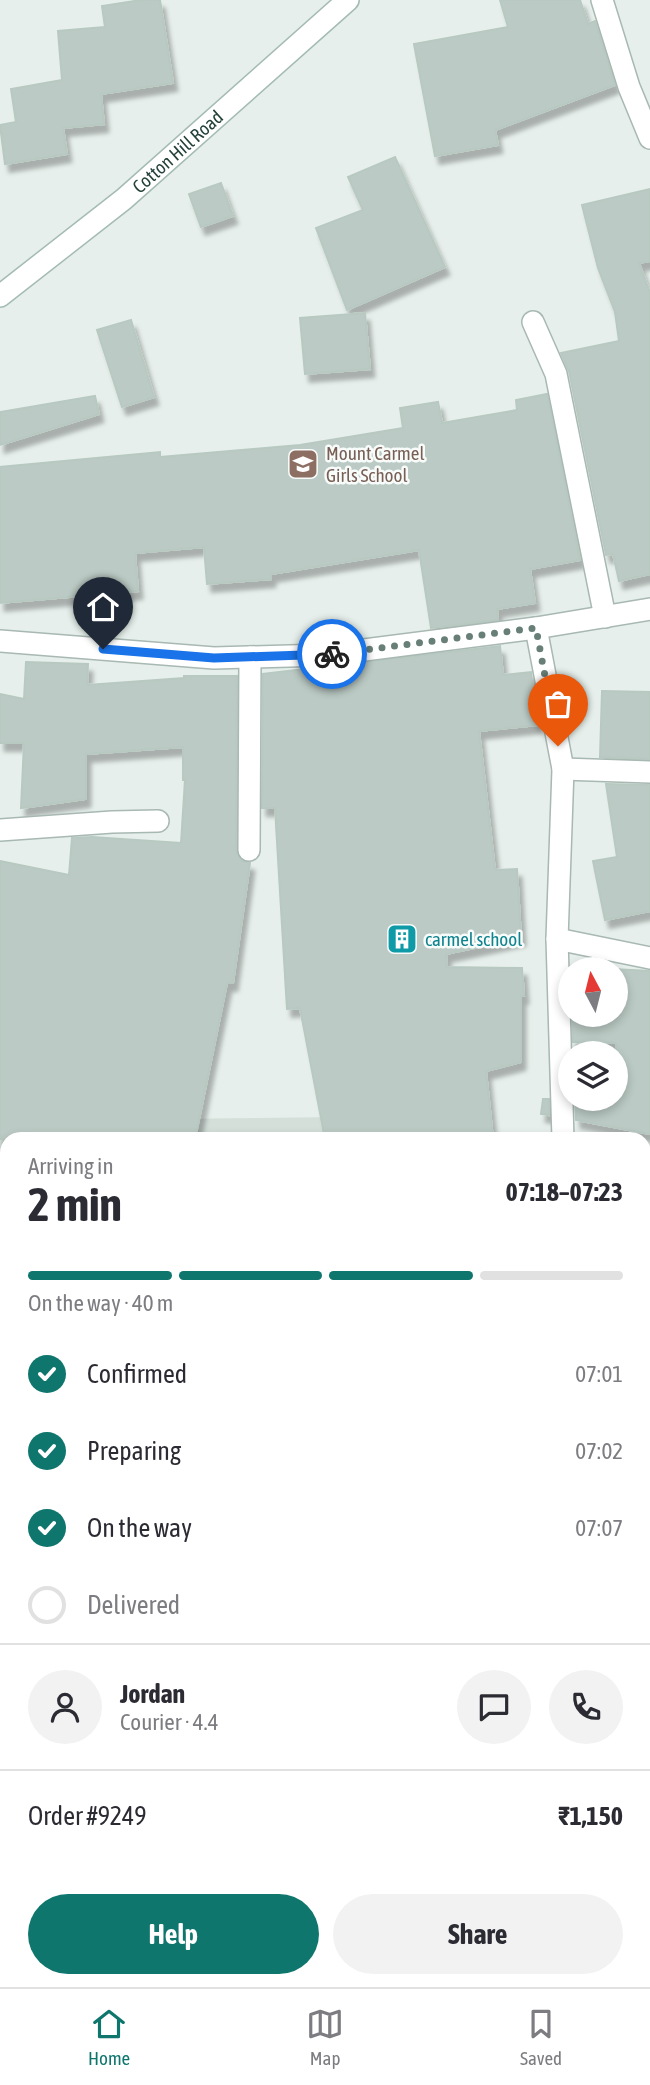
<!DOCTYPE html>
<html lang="en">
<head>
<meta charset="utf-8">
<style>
	:root { --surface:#fff; --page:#f2f2f3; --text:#2b2b33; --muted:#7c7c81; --line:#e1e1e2; --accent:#0f766e }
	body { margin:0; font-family:"Asap Condensed",sans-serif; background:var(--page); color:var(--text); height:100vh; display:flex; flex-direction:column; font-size:26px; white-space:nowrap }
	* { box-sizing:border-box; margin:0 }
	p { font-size:23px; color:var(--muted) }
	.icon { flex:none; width:38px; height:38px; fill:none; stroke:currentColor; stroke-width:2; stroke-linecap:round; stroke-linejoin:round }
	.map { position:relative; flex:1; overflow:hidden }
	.side { position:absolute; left:0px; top:1132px; width:651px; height:856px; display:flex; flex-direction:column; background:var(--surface); border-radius:21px 21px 0 0; box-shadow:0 4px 10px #0003 }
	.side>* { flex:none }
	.needle { width:46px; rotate:353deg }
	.controls { position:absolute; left:558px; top:957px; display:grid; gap:14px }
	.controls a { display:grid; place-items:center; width:70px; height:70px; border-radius:50%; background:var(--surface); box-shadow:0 4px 10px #0003; font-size:35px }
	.pin { position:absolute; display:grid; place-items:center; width:60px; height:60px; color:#fff; margin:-72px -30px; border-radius:50% 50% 50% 0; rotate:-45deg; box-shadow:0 0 7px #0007 }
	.pin .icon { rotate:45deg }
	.courier { position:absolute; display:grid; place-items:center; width:70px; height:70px; margin:-35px; border:5px solid #1a73e8; border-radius:50%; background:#fff; color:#222; box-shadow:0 2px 9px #0007 }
	.head em { font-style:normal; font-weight:700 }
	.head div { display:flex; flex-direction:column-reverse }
	.head { display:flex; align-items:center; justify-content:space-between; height:119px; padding:0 28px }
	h1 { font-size:46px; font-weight:700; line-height:52px }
	.bar { display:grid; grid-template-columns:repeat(4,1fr); gap:10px 7px; align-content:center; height:84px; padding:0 28px }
	.bar i { height:9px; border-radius:5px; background:var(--line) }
	.bar .active { background:var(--accent) }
	.bar p { grid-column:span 4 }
	.line { display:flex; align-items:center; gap:18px; padding:0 28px; border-top:2px solid var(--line) }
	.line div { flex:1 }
	.round { display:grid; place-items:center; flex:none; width:74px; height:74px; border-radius:37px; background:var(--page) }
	ol { padding:0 28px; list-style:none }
	li { display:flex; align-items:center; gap:21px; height:77px }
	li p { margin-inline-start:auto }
	li .icon { padding:7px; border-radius:50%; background:var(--accent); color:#fff; stroke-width:4 }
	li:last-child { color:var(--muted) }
	li i { width:38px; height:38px; border:4px solid var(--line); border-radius:50% }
	.cta { display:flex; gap:14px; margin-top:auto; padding:14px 28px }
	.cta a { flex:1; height:80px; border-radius:42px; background:var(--accent); color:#fff; font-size:28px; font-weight:700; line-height:80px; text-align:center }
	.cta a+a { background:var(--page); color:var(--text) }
	.menu { display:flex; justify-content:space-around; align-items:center; height:98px; border-top:2px solid var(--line); background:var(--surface); font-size:19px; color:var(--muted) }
	.menu a { display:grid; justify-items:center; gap:4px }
	.menu .active { color:var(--accent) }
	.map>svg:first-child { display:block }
</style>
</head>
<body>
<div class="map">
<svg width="650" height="1987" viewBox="0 0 650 1987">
	<defs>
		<filter id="shadow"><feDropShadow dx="4.5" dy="8" stdDeviation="2" flood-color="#0004"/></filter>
	</defs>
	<rect width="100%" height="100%" fill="#e6efeb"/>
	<!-- built -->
	<polygon fill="#d4dfda" points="340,1117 343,1139 7,1139 7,1547 0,1548 0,1121"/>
	<!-- building -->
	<g fill="#bbcac4" stroke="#b8c9c2" stroke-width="2" filter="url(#shadow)">
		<polygon points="141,0 160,0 173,83 101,94 104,124 63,128 67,154 5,164 0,125 16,122 11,89 62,80 58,31 105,27 102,6"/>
		<polygon points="500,0 580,0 588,24 595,21 615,85 495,130 498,145 435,156 414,44 508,27"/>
		<polygon points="395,157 445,267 347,310 316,228 363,210 348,177"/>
		<polygon points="221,183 233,216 201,227 189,194"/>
		<polygon points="650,189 650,261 639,263 650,293 650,574 619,581 613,554 606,555 569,371 561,353 619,341 615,312 598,268 582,205"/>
		<polygon points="365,313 370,369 305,374 300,318"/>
		<polygon points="131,320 154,397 122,407 97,330"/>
		<polygon points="547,394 580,560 530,569 535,603 497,609 498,620 431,628 419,550 271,574 271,579 207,584 204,547 135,553 138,591 0,603 0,467 160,452 160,457 300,445 403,428 400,408 438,402 442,423 517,410 516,400"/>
		<polygon points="95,396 99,414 0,445 0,412"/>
		<polygon points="500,646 503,675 531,672 537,725 479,731 495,870 517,869 521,938 446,954 447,967 522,968 524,996 521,996 521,1062 486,1071 493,1139 325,1139 300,1008 287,1009 275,808 262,808 263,674"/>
		<polygon points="26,662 88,664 87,685 184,678 184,676 237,676 236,850 242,861 250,863 233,983 227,983 195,1139 0,1139 0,861 69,875 72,838 92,837 181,843 185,780 183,780 183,747 86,754 86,799 21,808 24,743 0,743 0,694 24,699"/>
		<polygon points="602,691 650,692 650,759 600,757"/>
		<polygon points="606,784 650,785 650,911 605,920 593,861 617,857"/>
		<polygon points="612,969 650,971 650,1134 576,1120 575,1099 616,1099 616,1043 573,1042 572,1015 616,1015 616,970"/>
		<polygon points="543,1099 549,1099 549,1115 541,1114"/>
	</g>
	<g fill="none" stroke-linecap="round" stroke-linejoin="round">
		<!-- minor casing -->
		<g stroke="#a8b8b2" stroke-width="24">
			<g id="minor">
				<polyline points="602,0 629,87 650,138"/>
				<polyline points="533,322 556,374 605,617"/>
				<polyline points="536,628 563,769 557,939 563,1139"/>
				<polyline points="0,641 214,658 325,655 536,628 650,609"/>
				<polyline points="563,769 650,772"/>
				<polyline points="0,830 112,822 158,821"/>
				<polyline points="249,850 250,657"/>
				<polyline points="557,939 650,958"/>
				<polyline points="644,1474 650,1491"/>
				<polyline points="644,1594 650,1593"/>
				<polyline points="644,1799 650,1797"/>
			</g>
		</g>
		<!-- secondary casing -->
		<g stroke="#a4bbb3" stroke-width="24">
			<g id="secondary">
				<path id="s1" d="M0 296 124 199 348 0"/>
			</g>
		</g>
		<!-- minor -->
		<use href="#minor" stroke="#fff" stroke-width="21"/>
		<!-- secondary -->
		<use href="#secondary" stroke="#fff" stroke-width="21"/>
	</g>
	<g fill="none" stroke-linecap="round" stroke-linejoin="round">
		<!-- done -->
		<polyline stroke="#687f78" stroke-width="7" stroke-dasharray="0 12.6" points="332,654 536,628 558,746"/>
		<!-- route -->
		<polyline stroke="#1a73e8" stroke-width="9" points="103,649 214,658 332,654"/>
	</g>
	<!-- icons -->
	<defs>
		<g id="school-square" transform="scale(1.575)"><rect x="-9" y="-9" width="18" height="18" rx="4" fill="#8d6e63" stroke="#f7fbf9"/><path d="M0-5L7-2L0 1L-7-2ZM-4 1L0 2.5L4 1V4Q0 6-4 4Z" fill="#fff"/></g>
		<g id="building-square" transform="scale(1.575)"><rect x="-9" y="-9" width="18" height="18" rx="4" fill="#0f9aa8" stroke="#f7fbf9"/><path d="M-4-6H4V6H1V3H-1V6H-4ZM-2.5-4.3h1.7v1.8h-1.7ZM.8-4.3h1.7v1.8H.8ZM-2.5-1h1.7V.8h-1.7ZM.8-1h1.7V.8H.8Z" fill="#fff"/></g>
	</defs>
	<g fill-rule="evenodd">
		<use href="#school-square" x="303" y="464"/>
		<use href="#building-square" x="402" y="939"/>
	</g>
	<g text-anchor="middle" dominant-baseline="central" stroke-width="5" stroke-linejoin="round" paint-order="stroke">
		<!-- street labels -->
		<g font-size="19" fill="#24423a" stroke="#f7fbf9">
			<text stroke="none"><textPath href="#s1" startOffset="229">Cotton Hill Road</textPath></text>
		</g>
		<!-- education labels -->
		<g font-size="19" fill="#785e54" stroke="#f7fbf9" text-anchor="start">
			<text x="326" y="453">Mount Carmel<tspan x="326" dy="22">Girls School</tspan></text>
		</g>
		<!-- culture labels -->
		<g font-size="19" fill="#0d838f" stroke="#f7fbf9" text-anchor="start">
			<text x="425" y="939">carmel school</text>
		</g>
	</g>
</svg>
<div class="controls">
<a><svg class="needle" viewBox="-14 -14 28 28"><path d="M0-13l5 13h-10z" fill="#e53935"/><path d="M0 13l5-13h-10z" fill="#7c7c81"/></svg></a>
<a><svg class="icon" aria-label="layers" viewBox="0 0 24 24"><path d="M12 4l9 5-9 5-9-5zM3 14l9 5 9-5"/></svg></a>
</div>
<div class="pin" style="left:558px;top:746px;background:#ea580c"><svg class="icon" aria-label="bag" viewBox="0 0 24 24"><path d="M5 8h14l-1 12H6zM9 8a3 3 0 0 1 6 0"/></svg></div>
<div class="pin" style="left:103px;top:649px;background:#1f2937"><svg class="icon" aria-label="home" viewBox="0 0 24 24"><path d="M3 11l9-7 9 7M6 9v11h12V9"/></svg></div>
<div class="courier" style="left:332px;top:654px"><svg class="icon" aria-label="bike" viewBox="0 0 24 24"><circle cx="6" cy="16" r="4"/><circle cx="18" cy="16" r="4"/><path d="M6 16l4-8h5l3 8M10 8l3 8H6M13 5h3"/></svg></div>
<section class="side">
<div class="head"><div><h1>2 min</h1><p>Arriving in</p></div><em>07:18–07:23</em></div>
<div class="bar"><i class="active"></i><i class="active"></i><i class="active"></i><i></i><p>On the way · 40 m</p></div>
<ol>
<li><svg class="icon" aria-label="check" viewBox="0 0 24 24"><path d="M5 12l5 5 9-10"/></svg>Confirmed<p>07:01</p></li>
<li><svg class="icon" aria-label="check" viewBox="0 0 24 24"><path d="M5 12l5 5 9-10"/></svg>Preparing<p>07:02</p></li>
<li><svg class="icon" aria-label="check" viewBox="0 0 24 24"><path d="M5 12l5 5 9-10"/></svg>On the way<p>07:07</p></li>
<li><i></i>Delivered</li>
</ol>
<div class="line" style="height:126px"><a class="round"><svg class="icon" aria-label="person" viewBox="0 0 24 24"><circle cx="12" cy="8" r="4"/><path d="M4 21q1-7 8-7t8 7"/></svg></a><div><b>Jordan</b><p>Courier · 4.4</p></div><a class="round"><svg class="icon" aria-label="chat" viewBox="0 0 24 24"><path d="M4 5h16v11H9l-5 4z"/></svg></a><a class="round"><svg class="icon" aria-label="phone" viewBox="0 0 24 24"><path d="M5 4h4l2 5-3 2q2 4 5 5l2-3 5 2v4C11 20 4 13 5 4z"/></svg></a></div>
<div class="line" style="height:91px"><div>Order #9249</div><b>₹1,150</b></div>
<div class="cta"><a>Help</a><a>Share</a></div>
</section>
</div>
<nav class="menu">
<a class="active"><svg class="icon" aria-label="home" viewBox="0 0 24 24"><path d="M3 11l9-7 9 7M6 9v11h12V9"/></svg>Home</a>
<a><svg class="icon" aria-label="map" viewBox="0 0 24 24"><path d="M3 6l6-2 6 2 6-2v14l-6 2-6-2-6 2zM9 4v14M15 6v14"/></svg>Map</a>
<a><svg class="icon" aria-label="saved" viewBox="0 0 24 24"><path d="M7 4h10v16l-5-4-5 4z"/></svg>Saved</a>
</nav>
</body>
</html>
